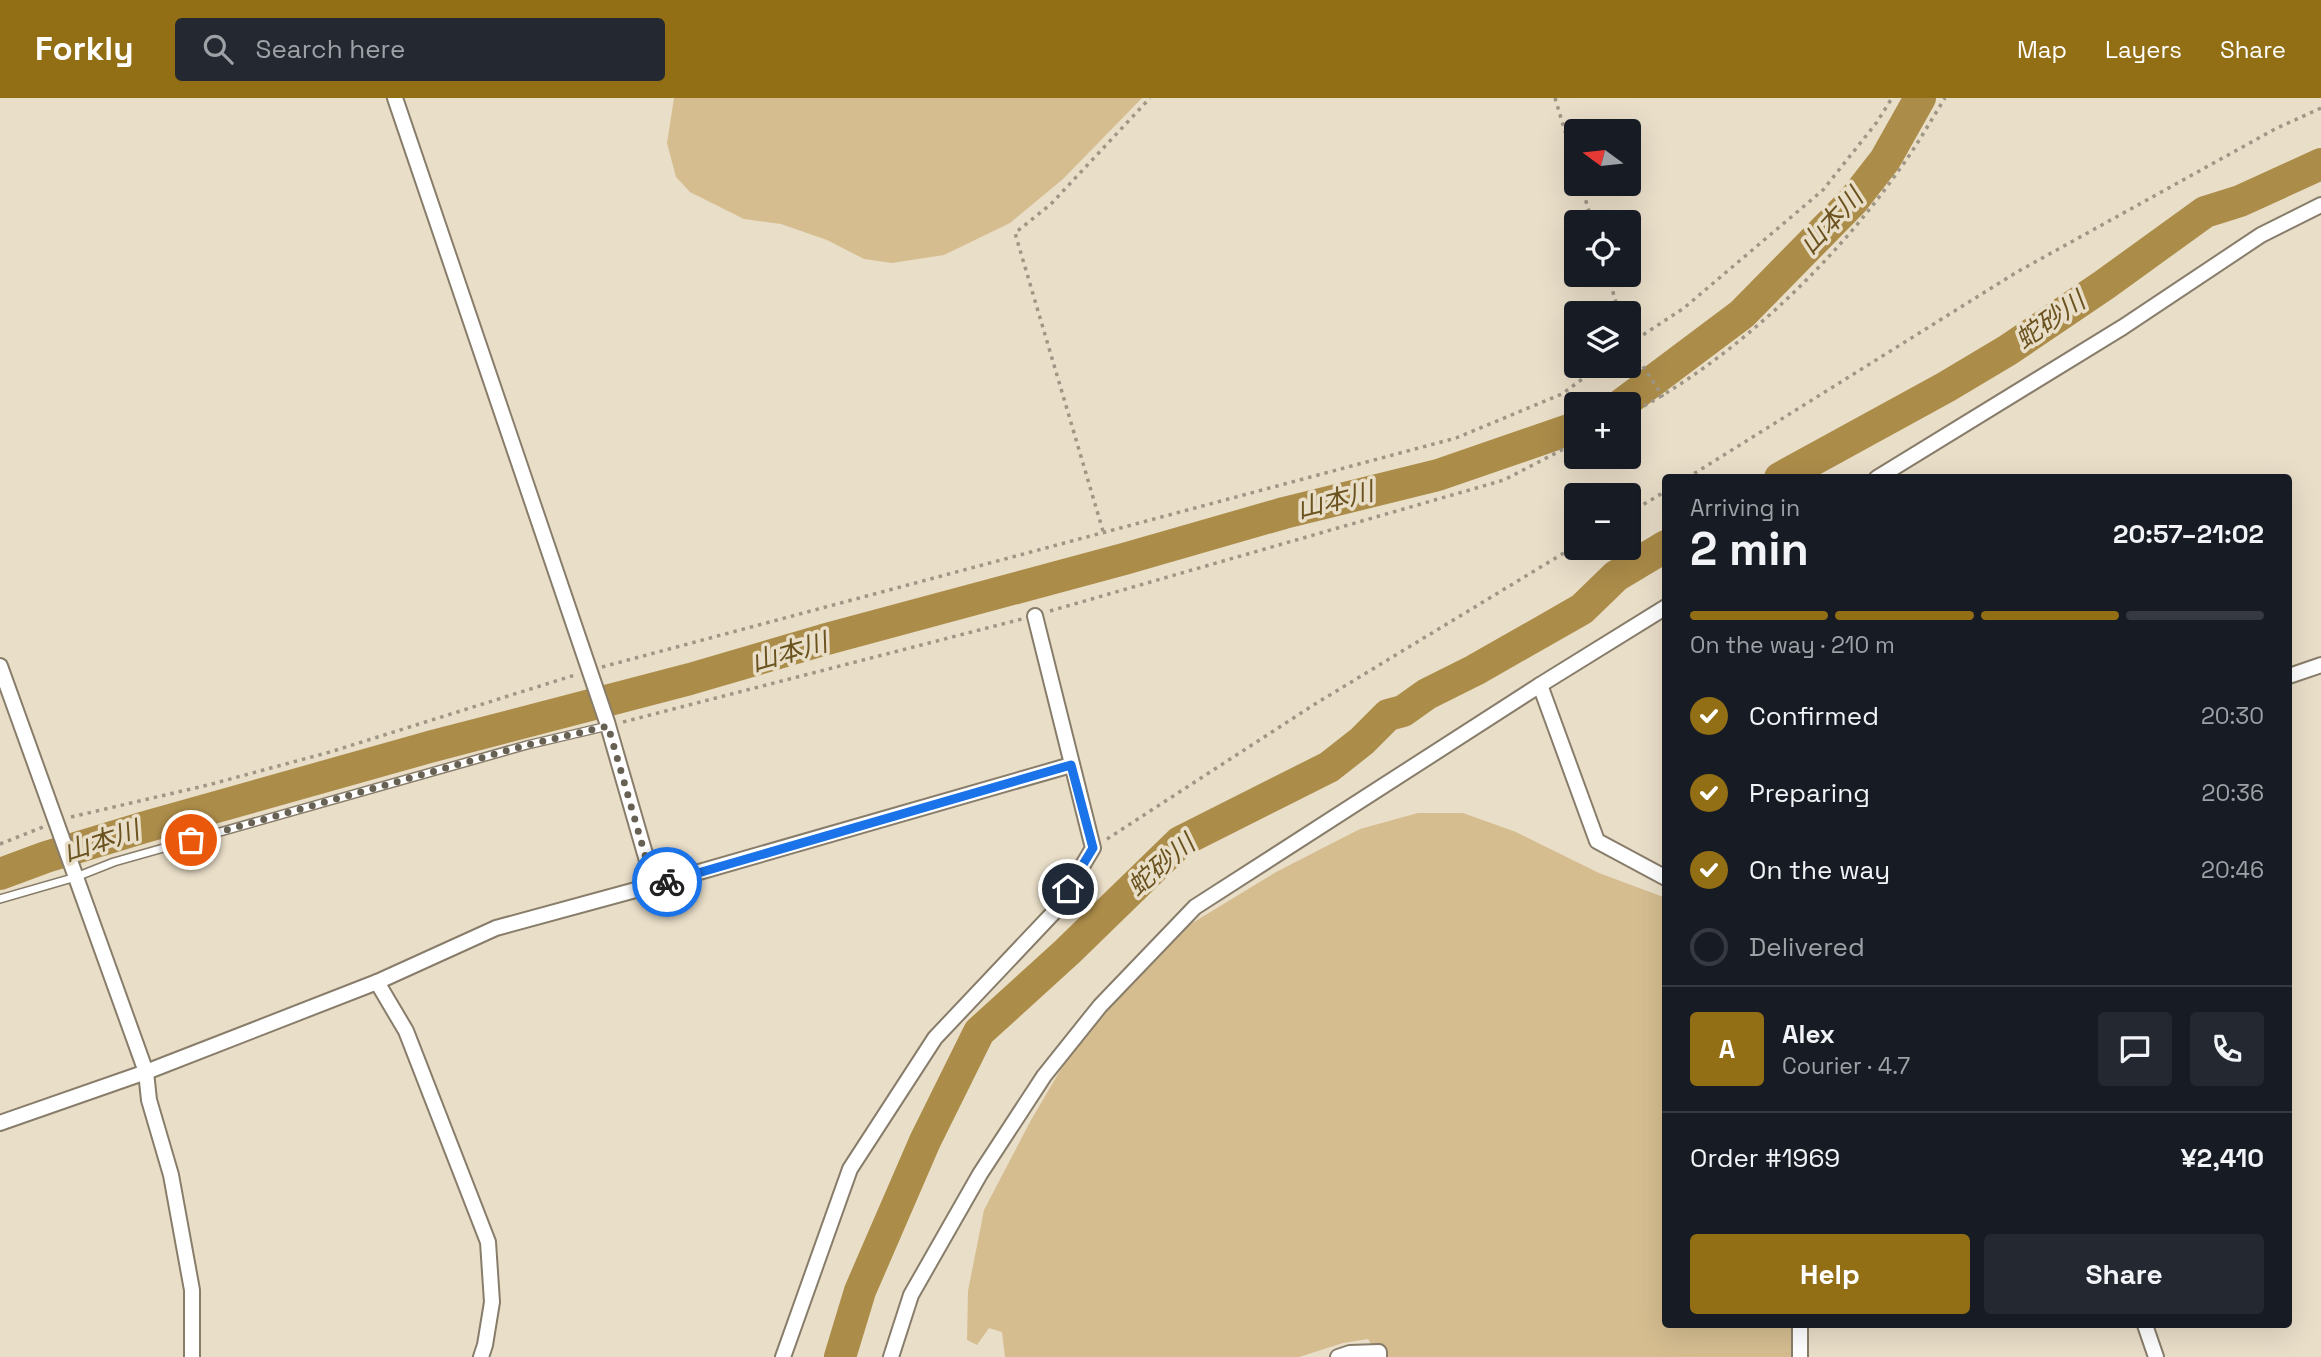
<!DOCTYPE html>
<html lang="en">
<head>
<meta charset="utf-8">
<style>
	:root { --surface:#171b24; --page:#242831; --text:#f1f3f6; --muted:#9ea1a6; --line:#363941; --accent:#926e15 }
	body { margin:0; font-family:"Space Grotesk","Noto Sans JP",sans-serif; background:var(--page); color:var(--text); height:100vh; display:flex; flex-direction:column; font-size:26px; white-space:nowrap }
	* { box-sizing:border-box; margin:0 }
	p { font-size:23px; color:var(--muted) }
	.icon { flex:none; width:38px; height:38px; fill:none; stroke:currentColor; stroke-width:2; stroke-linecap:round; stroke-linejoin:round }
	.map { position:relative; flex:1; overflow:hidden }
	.sheet { position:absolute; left:1662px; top:376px; width:630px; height:854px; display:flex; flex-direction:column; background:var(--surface); border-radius:7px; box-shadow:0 7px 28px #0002 }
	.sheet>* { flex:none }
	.needle { width:46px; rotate:285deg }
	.controls { position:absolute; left:1564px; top:21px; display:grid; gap:14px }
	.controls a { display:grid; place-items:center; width:77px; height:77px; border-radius:7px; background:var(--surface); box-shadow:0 7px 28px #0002; font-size:35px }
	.pin { position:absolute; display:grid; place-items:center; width:60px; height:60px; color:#fff; margin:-30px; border:4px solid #fff; border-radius:50%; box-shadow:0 2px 7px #0007 }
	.courier { position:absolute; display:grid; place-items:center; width:70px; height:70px; margin:-35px; border:5px solid #1a73e8; border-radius:50%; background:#fff; color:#222; box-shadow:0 2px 9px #0007 }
	.overview em { font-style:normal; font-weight:700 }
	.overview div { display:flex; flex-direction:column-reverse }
	.overview { display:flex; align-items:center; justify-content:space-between; height:119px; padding:0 28px }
	h1 { font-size:46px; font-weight:700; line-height:52px }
	.bar { display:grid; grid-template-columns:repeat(4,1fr); gap:10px 7px; align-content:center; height:84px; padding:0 28px }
	.bar i { height:9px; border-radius:5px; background:var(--line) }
	.bar .active { background:var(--accent) }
	.bar p { grid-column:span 4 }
	.line { display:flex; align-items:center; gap:18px; padding:0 28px; border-top:2px solid var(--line) }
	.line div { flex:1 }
	.round { display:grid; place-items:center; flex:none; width:74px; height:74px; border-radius:7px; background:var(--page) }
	ol { padding:0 28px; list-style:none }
	li { display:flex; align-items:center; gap:21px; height:77px }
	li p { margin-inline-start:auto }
	li .icon { padding:7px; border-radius:50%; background:var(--accent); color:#fff; stroke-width:4 }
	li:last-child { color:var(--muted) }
	li i { width:38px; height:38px; border:4px solid var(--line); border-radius:50% }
	.action { display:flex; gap:14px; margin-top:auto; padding:14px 28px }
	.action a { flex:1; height:80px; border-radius:7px; background:var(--accent); color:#fff; font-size:28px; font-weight:700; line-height:80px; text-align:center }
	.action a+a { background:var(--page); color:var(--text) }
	header { display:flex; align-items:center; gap:42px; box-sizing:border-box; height:98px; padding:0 35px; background:var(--accent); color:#fff }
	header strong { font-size:33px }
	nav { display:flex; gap:38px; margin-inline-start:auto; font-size:24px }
	.search { width:490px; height:63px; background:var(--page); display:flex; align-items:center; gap:18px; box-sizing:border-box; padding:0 24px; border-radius:7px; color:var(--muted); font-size:26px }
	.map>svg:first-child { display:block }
</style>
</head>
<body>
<header>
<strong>Forkly</strong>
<div class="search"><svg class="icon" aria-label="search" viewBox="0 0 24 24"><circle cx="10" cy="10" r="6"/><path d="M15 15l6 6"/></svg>Search here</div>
<nav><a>Map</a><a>Layers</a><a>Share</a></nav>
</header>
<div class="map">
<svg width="2321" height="1259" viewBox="0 0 2321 1259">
	<rect width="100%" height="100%" fill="#e9dec8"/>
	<!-- green -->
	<g fill="#d5bd90">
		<polygon points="674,0 1142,0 1063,81 1010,125 944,157 892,165 864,161 827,142 781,126 744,121 690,94 676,79 667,45"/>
		<polygon points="1418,715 1463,715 1516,734 1599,775 1666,800 1666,1227 1791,1227 1791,1259 1379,1259 1368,1241 1343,1245 1299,1259 1005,1259 1002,1234 989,1230 977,1247 967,1242 968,1193 984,1112 1031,1022 1100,905 1189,827 1276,774 1360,731"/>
	</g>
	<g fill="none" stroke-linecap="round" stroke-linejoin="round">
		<!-- river -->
		<g stroke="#ac8c49" stroke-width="32">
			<polyline points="1622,306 1742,216 1853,103 1885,62 1920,0"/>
			<polyline points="1780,380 1946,289 2008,252 2104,187 2205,114 2240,103 2321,66"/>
			<polyline points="0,776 46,759 145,729 433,648 690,581 823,542 1124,461 1284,415 1438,377 1577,329"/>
			<polyline points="840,1259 860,1193 925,1043 979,934 1067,854 1180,744 1329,669 1362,643 1388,617 1403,613 1427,596 1475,572 1582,511 1616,478 1666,448"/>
		</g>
		<!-- service casing -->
		<g stroke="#887d6a" stroke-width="10">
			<polyline id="service" points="0,801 76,779 114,764 527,647 608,628"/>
		</g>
		<!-- minor casing -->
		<g stroke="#887d6a" stroke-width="18">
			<g id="minor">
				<polyline points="395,0 607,624 654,787"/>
				<polyline points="1877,380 2123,229 2261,137 2321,107"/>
				<path d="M0 568C48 704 98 839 146 974L149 1002 171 1077 192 1192V1259"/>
				<polyline points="2289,578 2321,567"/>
				<polyline points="1540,587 1597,743 1666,780"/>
				<polyline points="377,884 406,933 488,1144 492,1204 485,1247 481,1259"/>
				<polyline points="0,1025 146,974 377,884 496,830 654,787 1071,667"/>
				<polyline points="2145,1227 2156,1259"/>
				<polyline points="783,1259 850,1071 935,940 1056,812 1093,750 1035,518"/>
				<polyline points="891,1259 911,1197 980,1076 1044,978 1100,908 1195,809 1540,587 1666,509"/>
				<polyline points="1338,1259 1350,1255 1379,1254 1379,1259"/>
				<polyline points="1800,1259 1800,1227"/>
			</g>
		</g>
		<!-- path -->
		<g stroke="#9f9686" stroke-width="3.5" stroke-dasharray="3.5 5" stroke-linecap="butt">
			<polyline points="1555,0 1577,73"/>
			<polyline points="1581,86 1592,124"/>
			<polyline points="1608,177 1619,215"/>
			<polyline points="1629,246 1684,210 1823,92 1877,24 1892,0"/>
			<polyline points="1629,247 1663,299"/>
			<path d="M1629 316C1732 263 1833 166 1899 72 1916 49 1930 24 1945 0"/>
			<polyline points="1687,380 2017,174 2275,31 2321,10"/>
			<polyline points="1629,415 1666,393"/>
			<polyline points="1103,433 1015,135 1051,106 1150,0"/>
			<polyline points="1050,513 1504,382 1577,344"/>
			<polyline points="602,569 1456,340 1562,296 1600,268"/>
			<polyline points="623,624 1022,521"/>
			<polyline points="71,719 208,687 330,654 575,577"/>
			<polyline points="1107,741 1315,606 1577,447"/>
			<polyline points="0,746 43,729"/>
		</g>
		<!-- service -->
		<use href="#service" stroke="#fff" stroke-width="7"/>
		<!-- minor -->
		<use href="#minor" stroke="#fff" stroke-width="14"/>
	</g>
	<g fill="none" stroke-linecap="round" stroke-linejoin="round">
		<!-- done -->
		<polyline stroke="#676154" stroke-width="7" stroke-dasharray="0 12.6" points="191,742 527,647 608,628 654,788 667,784"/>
		<!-- route -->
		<polyline stroke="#1a73e8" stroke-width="9" points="667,784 1071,667 1093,750 1068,791"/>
	</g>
	<g text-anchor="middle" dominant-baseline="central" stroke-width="7" stroke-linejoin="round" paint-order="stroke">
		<!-- water labels -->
		<g font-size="26" font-style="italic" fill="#6b5320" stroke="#e9dec8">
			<text transform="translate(1831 123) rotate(-47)">山本川</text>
			<text transform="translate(2050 222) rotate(-35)">蛇砂川</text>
			<text transform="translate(1335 402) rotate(-14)">山本川</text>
			<text transform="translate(789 554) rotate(-16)">山本川</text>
			<text transform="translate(101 743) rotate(-18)">山本川</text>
			<text transform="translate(1161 767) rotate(-40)">蛇砂川</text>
		</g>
	</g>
</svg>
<div class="controls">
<a><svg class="needle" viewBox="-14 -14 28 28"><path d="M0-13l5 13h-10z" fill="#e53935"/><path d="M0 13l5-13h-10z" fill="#9ea1a6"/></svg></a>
<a><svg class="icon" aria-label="locate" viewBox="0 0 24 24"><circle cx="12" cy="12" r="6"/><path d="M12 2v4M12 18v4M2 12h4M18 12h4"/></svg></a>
<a><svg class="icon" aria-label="layers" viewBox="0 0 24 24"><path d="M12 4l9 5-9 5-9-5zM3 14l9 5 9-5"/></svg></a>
<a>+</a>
<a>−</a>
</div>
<div class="pin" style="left:191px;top:742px;background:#ea580c"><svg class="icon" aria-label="bag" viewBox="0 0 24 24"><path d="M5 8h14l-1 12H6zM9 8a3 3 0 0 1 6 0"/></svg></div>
<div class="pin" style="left:1068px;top:791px;background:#1f2937"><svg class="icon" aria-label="home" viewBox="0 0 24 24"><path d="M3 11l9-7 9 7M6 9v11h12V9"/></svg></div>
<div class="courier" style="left:667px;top:784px"><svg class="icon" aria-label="bike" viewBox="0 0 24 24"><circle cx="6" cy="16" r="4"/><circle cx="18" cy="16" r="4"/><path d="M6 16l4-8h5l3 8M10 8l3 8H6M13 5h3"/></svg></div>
<section class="sheet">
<div class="overview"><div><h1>2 min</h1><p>Arriving in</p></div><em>20:57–21:02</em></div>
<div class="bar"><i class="active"></i><i class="active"></i><i class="active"></i><i></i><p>On the way · 210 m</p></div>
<ol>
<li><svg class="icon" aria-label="check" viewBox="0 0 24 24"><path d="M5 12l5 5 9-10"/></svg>Confirmed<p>20:30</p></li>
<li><svg class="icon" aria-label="check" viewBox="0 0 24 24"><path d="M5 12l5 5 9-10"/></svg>Preparing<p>20:36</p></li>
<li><svg class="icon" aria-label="check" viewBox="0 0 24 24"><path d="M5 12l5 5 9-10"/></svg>On the way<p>20:46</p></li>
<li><i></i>Delivered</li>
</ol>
<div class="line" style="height:126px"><b class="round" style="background:var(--accent);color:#fff">A</b><div><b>Alex</b><p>Courier · 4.7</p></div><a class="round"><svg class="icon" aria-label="chat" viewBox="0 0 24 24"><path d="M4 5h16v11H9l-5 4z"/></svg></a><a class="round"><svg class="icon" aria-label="phone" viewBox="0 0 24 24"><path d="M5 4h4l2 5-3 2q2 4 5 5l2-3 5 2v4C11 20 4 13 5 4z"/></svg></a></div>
<div class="line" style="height:91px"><div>Order #1969</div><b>¥2,410</b></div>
<div class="action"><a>Help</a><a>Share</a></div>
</section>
</div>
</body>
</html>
